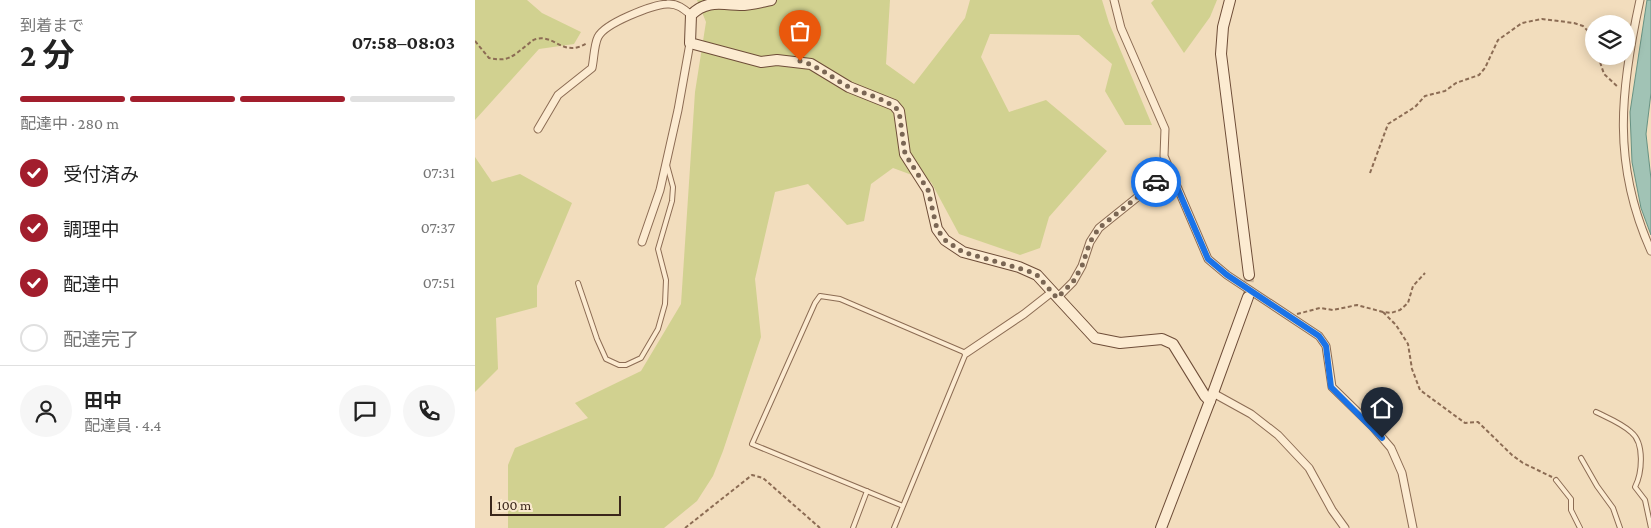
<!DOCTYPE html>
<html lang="ja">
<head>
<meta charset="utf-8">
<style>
	:root { --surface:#fff; --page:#f6f6f6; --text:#222; --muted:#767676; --line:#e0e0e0; --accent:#a21e2d }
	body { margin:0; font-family:"Crimson Pro","Noto Sans JP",serif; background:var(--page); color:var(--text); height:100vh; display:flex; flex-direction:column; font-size:19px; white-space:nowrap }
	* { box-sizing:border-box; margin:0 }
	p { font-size:16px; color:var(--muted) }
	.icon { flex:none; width:28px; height:28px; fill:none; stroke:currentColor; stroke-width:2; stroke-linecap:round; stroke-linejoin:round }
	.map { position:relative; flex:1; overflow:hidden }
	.drawer { display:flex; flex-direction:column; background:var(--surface); width:475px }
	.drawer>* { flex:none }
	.controls { position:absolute; left:1110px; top:15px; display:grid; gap:10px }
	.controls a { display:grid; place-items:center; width:50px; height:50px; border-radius:50%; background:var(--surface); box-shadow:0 2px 12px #0003; font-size:25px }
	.scale { position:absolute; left:15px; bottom:12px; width:131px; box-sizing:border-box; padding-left:5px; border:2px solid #3a261b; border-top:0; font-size:14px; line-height:18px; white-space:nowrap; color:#3a261b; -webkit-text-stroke:4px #f9e8cd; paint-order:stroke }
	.pin { position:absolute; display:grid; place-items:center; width:42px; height:42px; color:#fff; margin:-51px -21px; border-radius:50% 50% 50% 0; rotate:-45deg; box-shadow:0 0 5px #0007 }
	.pin .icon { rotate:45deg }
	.courier { position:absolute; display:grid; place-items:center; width:50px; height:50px; margin:-25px; border:4px solid #1a73e8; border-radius:50%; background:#fff; color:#222; box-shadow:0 1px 6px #0007 }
	.overview em { font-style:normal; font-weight:700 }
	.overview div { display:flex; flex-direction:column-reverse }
	.overview { display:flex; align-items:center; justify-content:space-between; height:85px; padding:0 20px }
	h1 { font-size:32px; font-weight:700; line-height:38px }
	.bar { display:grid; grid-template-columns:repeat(4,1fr); gap:8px 5px; align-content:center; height:60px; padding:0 20px }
	.bar i { height:6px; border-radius:4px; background:var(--line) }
	.bar .active { background:var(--accent) }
	.bar p { grid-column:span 4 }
	.line { display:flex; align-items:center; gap:12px; padding:0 20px; border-top:1px solid var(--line) }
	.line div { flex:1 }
	.round { display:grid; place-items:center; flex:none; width:52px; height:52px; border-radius:26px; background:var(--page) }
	ol { padding:0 20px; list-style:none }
	li { display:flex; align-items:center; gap:15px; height:55px }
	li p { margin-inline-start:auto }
	li .icon { padding:5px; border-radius:50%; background:var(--accent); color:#fff; stroke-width:4 }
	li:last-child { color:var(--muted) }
	li i { width:28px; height:28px; border:2px solid var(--line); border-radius:50% }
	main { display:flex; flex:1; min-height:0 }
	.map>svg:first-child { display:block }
</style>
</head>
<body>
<main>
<section class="drawer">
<div class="overview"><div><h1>2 分</h1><p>到着まで</p></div><em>07:58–08:03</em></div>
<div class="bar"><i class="active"></i><i class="active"></i><i class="active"></i><i></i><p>配達中 · 280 m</p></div>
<ol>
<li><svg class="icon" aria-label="check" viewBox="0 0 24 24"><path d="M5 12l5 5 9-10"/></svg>受付済み<p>07:31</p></li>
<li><svg class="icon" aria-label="check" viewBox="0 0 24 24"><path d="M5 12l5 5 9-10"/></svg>調理中<p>07:37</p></li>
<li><svg class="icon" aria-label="check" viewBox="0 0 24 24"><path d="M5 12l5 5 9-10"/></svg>配達中<p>07:51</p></li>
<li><i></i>配達完了</li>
</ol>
<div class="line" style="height:90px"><a class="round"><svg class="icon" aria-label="person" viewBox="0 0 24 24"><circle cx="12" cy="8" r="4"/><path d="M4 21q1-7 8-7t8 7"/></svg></a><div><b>田中</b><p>配達員 · 4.4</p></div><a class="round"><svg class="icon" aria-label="chat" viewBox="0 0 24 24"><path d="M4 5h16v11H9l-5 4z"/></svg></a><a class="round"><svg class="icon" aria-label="phone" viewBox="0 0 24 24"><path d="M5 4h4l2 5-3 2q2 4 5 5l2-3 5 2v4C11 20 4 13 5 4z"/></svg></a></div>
</section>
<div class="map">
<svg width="1176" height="528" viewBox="0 0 1176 528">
	<rect width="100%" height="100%" fill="#f2ddbd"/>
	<!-- green -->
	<g fill="#d1d190">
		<polygon points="0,0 52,0 67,13 106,32 99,44 64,49 0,120"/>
		<polygon points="222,0 415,0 411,64 439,84 490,18 495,0 627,0 634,23 677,125 650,125 630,91 637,64 604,35 515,34 506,57 534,112 571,100 632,151 574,217 565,248 545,255 484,234 456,182 418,168 396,184 389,221 372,225 333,184 300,192 280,279 286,337 248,451 238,476 222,501 189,528 33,528 33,465 40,448 113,418 100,403 166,371 206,304 220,92 231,22"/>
		<polygon points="679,0 742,0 735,17 709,53 676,3"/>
		<polygon points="0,157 17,182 45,174 97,203 62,286 62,307 21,318 23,369 0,392"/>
	</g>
	<!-- water -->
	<polygon fill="#a1c3b5" stroke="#679283" points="1172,0 1176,0 1176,93 1171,134 1176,179 1176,235 1166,208 1157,162 1155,112"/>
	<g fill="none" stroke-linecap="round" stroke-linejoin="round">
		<!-- secondary-tunnel -->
		<polyline stroke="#cdb89d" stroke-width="10" stroke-dasharray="10 5" stroke-linecap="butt" points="773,297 774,275"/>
		<!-- lane casing -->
		<g stroke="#8c6c54" stroke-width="6">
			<g id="lane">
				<polyline points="103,283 122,339 131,359 144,365 151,365 166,358 183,329 190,304 191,280 183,249 197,201 198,187 192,165"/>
				<path d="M1121 412C1133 418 1146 423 1156 432 1170 443 1167 473 1160 487L1170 500 1176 528"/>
				<polyline points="1106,458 1122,486 1138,508 1145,528"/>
				<polyline points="1081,480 1096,499 1096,510 1105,528"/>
				<polyline points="378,528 392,491"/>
				<polyline points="419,528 428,506 491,353 365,299 345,296 340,303 277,444 428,506"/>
			</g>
		</g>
		<!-- street casing -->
		<g stroke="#8c6c54" stroke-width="9">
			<g id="street">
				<polyline points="639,0 646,28 690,129 689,156 733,259 752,275 844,336 851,346 857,387 898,427 916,448 927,473 938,528"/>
				<path d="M1165 0C1145 91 1137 164 1176 251"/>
				<path d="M63 129 83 95 117 68C119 59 119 45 123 37 130 23 177 5 192 4 202 3 209 9 216 15"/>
				<polyline points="167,242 185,190 203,110 215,43"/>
				<polyline points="582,298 598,282 607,266 615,242 624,228 695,171"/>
				<polyline points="491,353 549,314 577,292"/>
				<polyline points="738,393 776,414 803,435 834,468 857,510 870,528"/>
			</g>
		</g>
		<!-- secondary casing -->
		<g stroke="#6e4d38" stroke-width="12">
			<g id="secondary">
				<path d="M296 0C286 2 276 5 265 5 245 4 231 0 216 15L215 43 286 62 302 60 336 64 374 87 419 105 424 111 430 154 453 190 462 229 470 240 488 252 544 267 562 275 620 338 645 343 687 339 698 344 730 396 735 401"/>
				<polyline points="755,0 748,27 746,54 774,275"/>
				<polyline points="686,528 738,393 773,297"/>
			</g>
		</g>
		<!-- path -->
		<g stroke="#8c6c54" stroke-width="2" stroke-dasharray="4 2.5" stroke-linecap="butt">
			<path d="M0 41 14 58C33 62 37 57 52 45 55 43 57 40 61 39 80 34 88 58 112 43"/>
			<polyline points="1123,56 1129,74 1143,87"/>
			<polyline points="895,173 913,124 940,107 950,96 970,91 981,83 1004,75 1010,68 1023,40 1047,23 1067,19 1099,23 1108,26 1114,32 1119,41"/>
			<polyline points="908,312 921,325 933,344 937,369 945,390 990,423 1003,422 1037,455 1048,463 1077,477"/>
			<polyline points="822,314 845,308 858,310 882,305 908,312 916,313 925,310 933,303 938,286 950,273"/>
			<polyline points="210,528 277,475 288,478 345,528"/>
		</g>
		<!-- lane -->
		<use href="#lane" stroke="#fcebd1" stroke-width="4"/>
		<!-- street -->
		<use href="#street" stroke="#fcebd1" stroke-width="7"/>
		<!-- secondary -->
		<use href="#secondary" stroke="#fcebd1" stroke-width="10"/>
	</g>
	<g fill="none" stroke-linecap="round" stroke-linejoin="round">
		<!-- done -->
		<path stroke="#7a6654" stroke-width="5" stroke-dasharray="0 9" d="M325 61C344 66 357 78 374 87 391 95 411 98 424 111L430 154 453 190 462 229 470 240 488 252 553 271 562 275 582 298 598 282 607 266 615 242 624 228 681 182"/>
		<!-- route -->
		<polyline stroke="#1a73e8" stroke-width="6" points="681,182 695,171 733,259 752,275 844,336 851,346 856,387 907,438"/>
	</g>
</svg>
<div class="controls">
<a><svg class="icon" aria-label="layers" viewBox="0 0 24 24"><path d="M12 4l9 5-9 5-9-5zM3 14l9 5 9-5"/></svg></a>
</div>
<div class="scale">100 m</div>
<div class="pin" style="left:325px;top:61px;background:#ea580c"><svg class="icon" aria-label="bag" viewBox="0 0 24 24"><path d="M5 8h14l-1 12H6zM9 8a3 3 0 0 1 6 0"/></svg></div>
<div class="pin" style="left:907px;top:438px;background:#1f2937"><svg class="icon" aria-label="home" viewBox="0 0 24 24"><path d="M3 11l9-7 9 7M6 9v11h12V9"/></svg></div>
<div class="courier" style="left:681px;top:182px"><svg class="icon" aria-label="car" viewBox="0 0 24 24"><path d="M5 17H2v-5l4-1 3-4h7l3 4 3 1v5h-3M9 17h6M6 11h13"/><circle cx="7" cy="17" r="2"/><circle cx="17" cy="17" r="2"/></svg></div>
</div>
</main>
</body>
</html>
